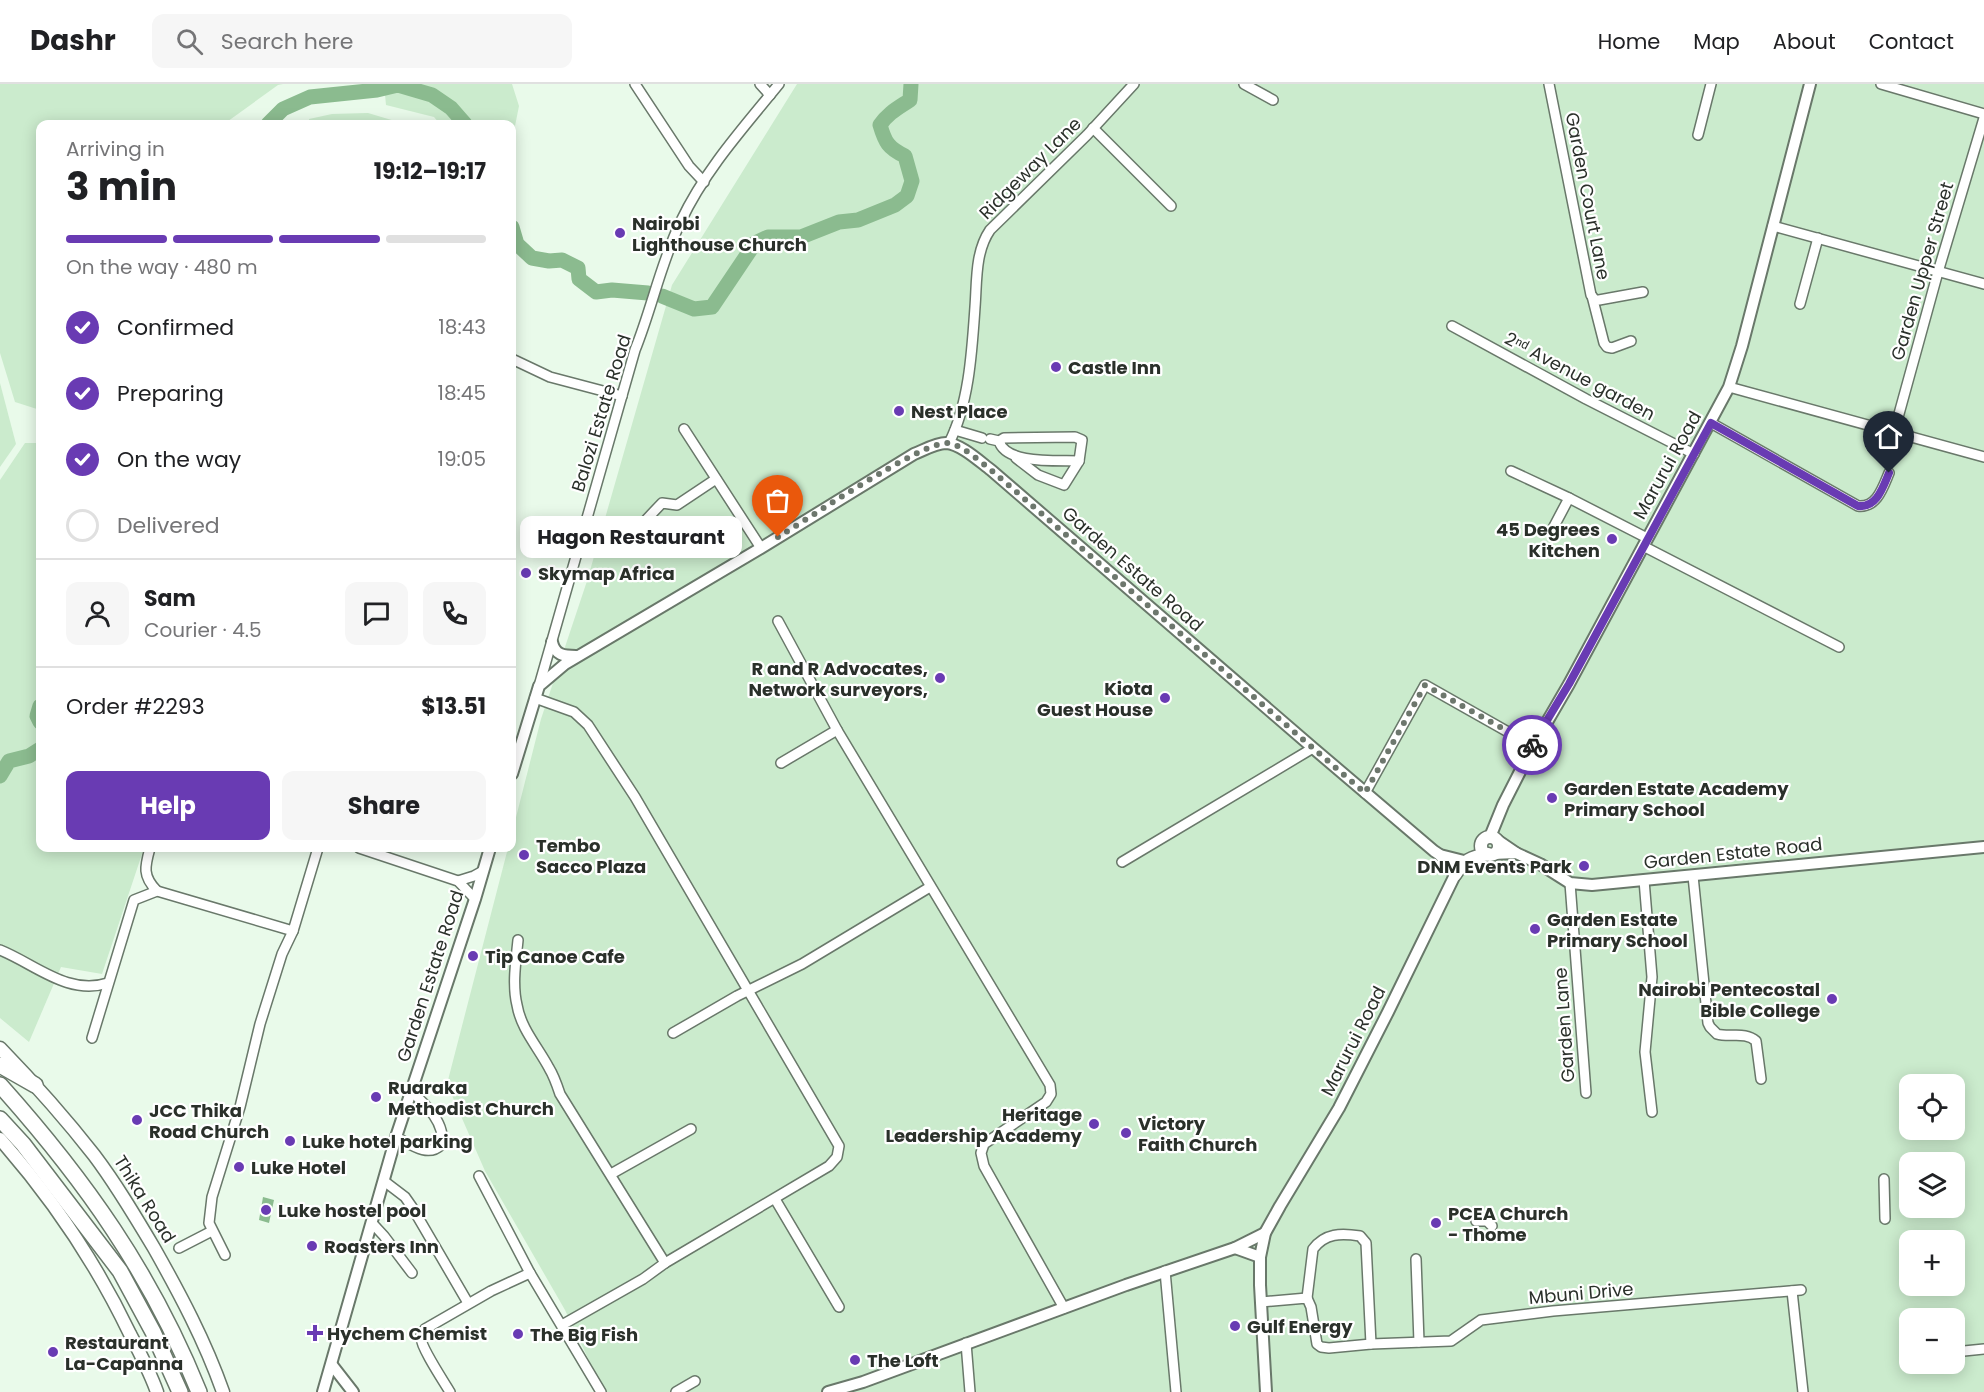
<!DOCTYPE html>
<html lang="en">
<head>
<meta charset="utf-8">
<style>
	:root { --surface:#fff; --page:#f6f6f6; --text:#202124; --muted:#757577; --line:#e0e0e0; --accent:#693bb3 }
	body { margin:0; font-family:Poppins,sans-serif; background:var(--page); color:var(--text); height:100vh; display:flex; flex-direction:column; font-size:22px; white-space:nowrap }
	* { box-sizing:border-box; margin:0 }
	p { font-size:20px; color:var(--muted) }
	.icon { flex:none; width:33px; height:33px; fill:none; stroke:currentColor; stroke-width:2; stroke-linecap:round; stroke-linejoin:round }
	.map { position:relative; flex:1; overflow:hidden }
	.panel { position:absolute; left:36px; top:36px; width:480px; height:732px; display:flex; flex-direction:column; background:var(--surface); border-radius:12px; box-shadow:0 3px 15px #0003 }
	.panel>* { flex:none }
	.buttons { position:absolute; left:1899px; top:990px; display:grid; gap:12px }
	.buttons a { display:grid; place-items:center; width:66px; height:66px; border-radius:12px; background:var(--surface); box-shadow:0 3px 15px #0003; font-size:30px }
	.pin { position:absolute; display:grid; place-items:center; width:51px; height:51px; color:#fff; margin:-62px -26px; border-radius:50% 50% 50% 0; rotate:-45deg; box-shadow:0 0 6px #0007 }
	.pin .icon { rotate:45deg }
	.courier { position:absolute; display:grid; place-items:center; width:60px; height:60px; margin:-30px; border:4px solid #693bb3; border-radius:50%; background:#fff; color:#222; box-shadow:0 2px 8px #0007 }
	.bubble { position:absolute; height:42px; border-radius:12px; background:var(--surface); box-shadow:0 3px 15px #0003; font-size:20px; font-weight:700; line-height:42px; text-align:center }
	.headline em { font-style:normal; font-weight:700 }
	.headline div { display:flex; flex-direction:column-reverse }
	.headline { display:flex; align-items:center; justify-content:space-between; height:102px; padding:0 30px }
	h1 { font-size:39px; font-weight:700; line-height:45px }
	.bar { display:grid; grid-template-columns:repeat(4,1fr); gap:9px 6px; align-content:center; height:72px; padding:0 30px }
	.bar i { height:8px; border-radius:4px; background:var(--line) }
	.bar .on { background:var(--accent) }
	.bar p { grid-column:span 4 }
	.line { display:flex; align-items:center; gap:15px; padding:0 30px; border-top:2px solid var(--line) }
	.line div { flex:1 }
	.round { display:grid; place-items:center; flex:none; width:63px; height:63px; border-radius:12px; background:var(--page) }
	ol { padding:0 30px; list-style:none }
	li { display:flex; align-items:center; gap:18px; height:66px }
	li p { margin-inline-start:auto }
	li .icon { padding:6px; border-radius:50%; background:var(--accent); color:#fff; stroke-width:4 }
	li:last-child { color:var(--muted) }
	li i { width:33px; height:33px; border:3px solid var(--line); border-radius:50% }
	.action { display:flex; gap:12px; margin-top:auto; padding:12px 30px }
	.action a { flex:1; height:69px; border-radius:12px; background:var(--accent); color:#fff; font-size:24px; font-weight:700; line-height:69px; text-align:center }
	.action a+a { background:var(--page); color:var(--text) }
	header { display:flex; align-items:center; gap:36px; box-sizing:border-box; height:84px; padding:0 30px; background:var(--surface); border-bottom:2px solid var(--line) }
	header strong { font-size:28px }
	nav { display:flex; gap:33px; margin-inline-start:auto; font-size:21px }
	.search { width:420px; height:54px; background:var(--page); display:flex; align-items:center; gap:15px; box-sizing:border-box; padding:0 21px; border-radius:12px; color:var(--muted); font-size:22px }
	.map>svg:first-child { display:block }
</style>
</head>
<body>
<header>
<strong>Dashr</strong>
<div class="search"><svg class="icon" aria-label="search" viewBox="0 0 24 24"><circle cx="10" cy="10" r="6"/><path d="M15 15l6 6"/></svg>Search here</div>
<nav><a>Home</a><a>Map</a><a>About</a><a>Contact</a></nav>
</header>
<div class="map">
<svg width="1984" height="1308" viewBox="0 0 1984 1308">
	<rect width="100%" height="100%" fill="#e9faea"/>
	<!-- green -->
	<g fill="#cbebcd" fill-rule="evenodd">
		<polygon points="0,0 283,0 278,1 224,40 40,40 40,326 15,318 0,269"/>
		<polygon points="384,0 512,0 519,22 512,57 512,40 440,40 434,33 386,21"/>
		<path d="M797 0H1984V1308H604L565 1226 485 1087 447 1000 508 764H512V749L541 635 587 497 672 201ZM1910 1000H1954V1046H1910ZM1910 1078H1954V1124H1910ZM1910 1156H1954V1202H1910ZM1910 1234H1954V1280H1910Z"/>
		<polygon points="368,29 405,40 309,40 309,35 332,30"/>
		<polygon points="0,299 16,360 0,383"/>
		<polygon points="25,359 40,359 40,764 144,764 102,890 61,883 29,958 0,934 0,396"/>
	</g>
	<!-- water -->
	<polygon fill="#8bbb8f" points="263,1113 274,1116 269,1139 259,1136"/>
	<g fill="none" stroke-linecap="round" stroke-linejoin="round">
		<!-- river -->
		<g stroke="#8bbb8f" stroke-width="15">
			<polyline points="268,40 283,25 310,13 377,6 398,1 432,11 451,24 465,40"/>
			<polyline points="512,143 517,160 532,174 549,177 562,176 578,184 579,195 596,208 612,206 648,209"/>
			<path d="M662 212 694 225 712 223 755 159 768 153H801L839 138 858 136 895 121 907 112 912 97 905 72C888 64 885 58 880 41 888 29 898 24 910 16L911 0"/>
			<polyline points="40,622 37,632 40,638"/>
			<polyline points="0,692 9,677 29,672 40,665"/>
		</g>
		<!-- minor casing -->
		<g stroke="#69786a" stroke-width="12">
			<g id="minor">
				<polyline points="635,0 689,82 704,98"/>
				<polyline points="760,0 770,11"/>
				<polyline points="1244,0 1273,16"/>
				<polyline points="1549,0 1591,211 1595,216 1599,216 1643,208"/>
				<polyline points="1881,0 1984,30"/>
				<polyline points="1093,44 1171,122"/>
				<polyline points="1698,51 1711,0"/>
				<polyline points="1773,142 1984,200"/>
				<polyline points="1592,212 1604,259 1607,263 1612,264 1631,257"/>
				<polyline points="1800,220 1818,154"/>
				<polyline points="1452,242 1586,315 1694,370"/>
				<polyline points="512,275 550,293 622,312"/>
				<polyline points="1729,303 1984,373"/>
				<path d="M1711 339 1858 422C1877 424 1883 403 1889 389"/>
				<polyline points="684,345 761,464"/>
				<polyline points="955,346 982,354"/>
				<polyline points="1894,348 1938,188 1984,34"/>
				<path d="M990 355 999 357 1004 354 1075 353 1082 356 1079 377C1058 376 1006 381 999 357"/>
				<path d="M949 359C969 320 972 267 975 223 977 197 975 168 990 146L1087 51 1134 0"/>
				<polyline points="1016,374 1038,391 1064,401 1079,377"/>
				<polyline points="1511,387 1569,414"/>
				<polyline points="645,437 662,419 677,421 716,395"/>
				<polyline points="1551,448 1569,414 1647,454"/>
				<polyline points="1643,462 1839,563"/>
				<polyline points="778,537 837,646 1050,1001 1051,1010 1046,1018 984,1060 981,1069 984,1082 1064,1224"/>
				<path d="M539 602 635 266C652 224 661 178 681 137 705 86 744 43 779 0"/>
				<polyline points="535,614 574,628 588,641 635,713 839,1062 837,1073 829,1082 665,1179"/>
				<polyline points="781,679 837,646"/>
				<polyline points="1365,709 1425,601 1533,662"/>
				<path d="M150 764C145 782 142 792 157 807"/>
				<polyline points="359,764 458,797 475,815"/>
				<polyline points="1122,778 1313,664"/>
				<path d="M1693 792 1708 939 1710 943 1717 950C1730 954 1745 947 1756 957L1761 995"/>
				<polyline points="1644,796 1652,893 1645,968 1652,1028"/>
				<polyline points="458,797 474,792 483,787"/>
				<polyline points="1570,799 1586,1009"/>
				<path d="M518 856C516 877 512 900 517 921 521 945 538 963 549 984 554 992 557 1001 560 1010L665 1179 643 1195 562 1241"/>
				<path d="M0 866C35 880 68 912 108 899"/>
				<polyline points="673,949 737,912 802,880 930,803"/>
				<polyline points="92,954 134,816 157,807 293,847"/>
				<path d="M396 1053C410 1060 428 1074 441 1061 447 1040 425 1020 411 1007"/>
				<polyline points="611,1090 691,1045"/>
				<polyline points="479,1092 530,1189 601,1308"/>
				<polyline points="1884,1095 1885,1135"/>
				<polyline points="384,1097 405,1113 412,1123 468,1219"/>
				<polyline points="775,1115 839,1223"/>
				<polyline points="1476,1137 1487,1137 1492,1142"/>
				<polyline points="372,1139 384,1152 412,1189"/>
				<polyline points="179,1164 212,1147"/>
				<polyline points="225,1171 209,1139 212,1113 240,1023 260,940 282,870 293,847 318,764"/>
				<polyline points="1416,1175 1419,1258"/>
				<polyline points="1165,1187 1176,1308"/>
				<polyline points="1792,1207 1803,1308"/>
				<path d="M1307 1214 1313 1165C1325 1149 1341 1149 1360 1152L1366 1159 1371 1260"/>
				<polyline points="1261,1218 1307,1214 1311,1223 1317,1260 1321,1263 1329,1264 1371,1260 1451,1257 1481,1236 1553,1227 1801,1206"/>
				<polyline points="966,1259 970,1308"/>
				<polyline points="1954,1268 1984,1265"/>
				<path d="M450 1308C444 1298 420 1262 421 1253 421 1249 423 1248 425 1245L491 1207 530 1189"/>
				<polyline points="676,1308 695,1297"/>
			</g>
		</g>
		<!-- tertiary casing -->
		<g stroke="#69786a" stroke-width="14">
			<g id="tertiary">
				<path d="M552 558C555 571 563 572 576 572"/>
				<path d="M512 690 539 602 565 580 761 464 914 370C924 366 936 359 946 359 961 360 979 377 991 386L1313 664 1434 767 1440 771 1464 777"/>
				<polyline points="1490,753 1503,721 1533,662 1569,600 1729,303 1742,262 1810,0"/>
				<polyline points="1497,756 1516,769"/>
				<polyline points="1492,770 1516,769 1540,780 1570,799 1592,801 1984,763"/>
				<polyline points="1235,1164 1260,1173"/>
				<polyline points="332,1281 353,1308"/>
				<polyline points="323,1308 396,1053 475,815 490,764"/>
				<polyline points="828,1308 863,1298 1126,1201 1235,1164 1265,1149"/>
				<polyline points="1266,1308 1260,1201 1260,1173 1265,1149 1280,1122 1339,1024 1388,928 1455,791 1440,771"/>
			</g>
		</g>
		<!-- secondary casing -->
		<g stroke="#69786a" stroke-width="15">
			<g id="secondary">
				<circle cx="1490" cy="762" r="9"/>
				<path d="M1455 791C1464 776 1471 773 1488 770"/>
				<path d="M0 964C33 998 65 1034 94 1071 116 1100 135 1132 154 1164 180 1210 205 1257 223 1308"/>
				<path d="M0 1055C52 1114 96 1179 130 1250 140 1269 150 1288 157 1308"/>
			</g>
		</g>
		<!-- trunk casing -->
		<g stroke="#69786a" stroke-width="18">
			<g id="trunk">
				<polyline points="0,981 35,1001"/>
				<path d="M0 1001C85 1096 151 1189 199 1308"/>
				<polyline points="0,1035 23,1060 120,1187 153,1248 180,1308"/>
			</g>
		</g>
		<!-- minor -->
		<use href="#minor" stroke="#fff" stroke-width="9"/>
		<!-- tertiary -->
		<use href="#tertiary" stroke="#fff" stroke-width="10"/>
		<!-- secondary -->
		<use href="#secondary" stroke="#fff" stroke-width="12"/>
		<!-- trunk -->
		<use href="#trunk" stroke="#fff" stroke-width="15"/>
	</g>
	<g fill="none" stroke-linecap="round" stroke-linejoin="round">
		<!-- done -->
		<path stroke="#6d776d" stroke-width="6" stroke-dasharray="0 10.8" d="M778 453C805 437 924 356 948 359 963 361 979 377 991 386L1365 709 1425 601 1532 661"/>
		<!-- route -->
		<path stroke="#693bb3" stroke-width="8" d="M1532 661 1569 600 1711 339 1858 422C1877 424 1883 403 1889 389"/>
	</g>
	<!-- markers -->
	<g fill="#693bb3" stroke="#fff" stroke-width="2">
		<circle cx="620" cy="149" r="6"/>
		<circle cx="1056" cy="283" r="6"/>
		<circle cx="899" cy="327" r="6"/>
		<circle cx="1612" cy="455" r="6"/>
		<circle cx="526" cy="489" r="6"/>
		<circle cx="940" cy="594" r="6"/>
		<circle cx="1165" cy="614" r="6"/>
		<circle cx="1552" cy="714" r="6"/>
		<circle cx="524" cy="771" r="6"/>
		<circle cx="1584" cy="782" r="6"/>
		<circle cx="1535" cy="845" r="6"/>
		<circle cx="473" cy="872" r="6"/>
		<circle cx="1832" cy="915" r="6"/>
		<circle cx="376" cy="1013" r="6"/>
		<circle cx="137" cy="1036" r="6"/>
		<circle cx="1094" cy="1040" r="6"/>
		<circle cx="1126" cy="1049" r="6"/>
		<circle cx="290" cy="1057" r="6"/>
		<circle cx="239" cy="1083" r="6"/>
		<circle cx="266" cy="1126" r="6"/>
		<circle cx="1436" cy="1139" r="6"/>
		<circle cx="312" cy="1162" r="6"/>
		<circle cx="1235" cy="1242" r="6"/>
		<path d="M312 1240h6v6h6v6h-6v6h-6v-6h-6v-6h6z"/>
		<circle cx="518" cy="1250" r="6"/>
		<circle cx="53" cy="1268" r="6"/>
		<circle cx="855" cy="1276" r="6"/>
	</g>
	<g text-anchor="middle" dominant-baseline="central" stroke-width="4.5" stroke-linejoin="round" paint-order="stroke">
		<!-- street labels -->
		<g font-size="18" fill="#2a302a" stroke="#fff">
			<text transform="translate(1030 84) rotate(-45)">Ridgeway Lane</text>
			<text transform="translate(1588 112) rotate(79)">Garden Court Lane</text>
			<text transform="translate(1922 187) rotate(-74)">Garden Upper Street</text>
			<text transform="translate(1580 292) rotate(28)">2ⁿᵈ Avenue garden</text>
			<text transform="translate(601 329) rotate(-73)">Balozi Estate Road</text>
			<text transform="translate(1667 381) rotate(-61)">Marurui Road</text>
			<text transform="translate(1133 485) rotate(41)">Garden Estate Road</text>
			<text transform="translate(1733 769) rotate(-6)">Garden Estate Road</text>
			<text transform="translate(430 892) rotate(-72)">Garden Estate Road</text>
			<text transform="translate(1564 941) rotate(-94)">Garden Lane</text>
			<text transform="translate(1353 957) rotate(-63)">Marurui Road</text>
			<text transform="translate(145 1115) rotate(58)">Thika Road</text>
			<text transform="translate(1581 1209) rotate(-5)">Mbuni Drive</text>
		</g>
		<!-- poi labels -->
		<g font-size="18" font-weight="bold" fill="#2a302a" stroke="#fff" text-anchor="start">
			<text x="632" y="139">Nairobi<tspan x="632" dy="21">Lighthouse Church</tspan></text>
			<text x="1068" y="283">Castle Inn</text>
			<text x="911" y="327">Nest Place</text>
			<text x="1600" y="445" text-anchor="end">45 Degrees<tspan x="1600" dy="21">Kitchen</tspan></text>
			<text x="538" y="489">Skymap Africa</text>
			<text x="928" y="584" text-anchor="end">R and R Advocates,<tspan x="928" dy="21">Network surveyors,</tspan></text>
			<text x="1153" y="604" text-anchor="end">Kiota<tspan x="1153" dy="21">Guest House</tspan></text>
			<text x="1564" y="704">Garden Estate Academy<tspan x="1564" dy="21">Primary School</tspan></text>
			<text x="536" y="761">Tembo<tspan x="536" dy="21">Sacco Plaza</tspan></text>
			<text x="1572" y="782" text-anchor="end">DNM Events Park</text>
			<text x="1547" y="835">Garden Estate<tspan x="1547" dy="21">Primary School</tspan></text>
			<text x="485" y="872">Tip Canoe Cafe</text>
			<text x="1820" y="905" text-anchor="end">Nairobi Pentecostal<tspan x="1820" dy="21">Bible College</tspan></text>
			<text x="388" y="1003">Ruaraka<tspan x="388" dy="21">Methodist Church</tspan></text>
			<text x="149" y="1026">JCC Thika<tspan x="149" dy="21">Road Church</tspan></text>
			<text x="1082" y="1030" text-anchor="end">Heritage<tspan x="1082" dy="21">Leadership Academy</tspan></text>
			<text x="1138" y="1039">Victory<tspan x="1138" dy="21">Faith Church</tspan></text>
			<text x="302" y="1057">Luke hotel parking</text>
			<text x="251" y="1083">Luke Hotel</text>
			<text x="278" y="1126">Luke hostel pool</text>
			<text x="1448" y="1129">PCEA Church<tspan x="1448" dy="21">- Thome</tspan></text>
			<text x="324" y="1162">Roasters Inn</text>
			<text x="1247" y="1242">Gulf Energy</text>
			<text x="327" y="1249">Hychem Chemist</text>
			<text x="530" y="1250">The Big Fish</text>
			<text x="65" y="1258">Restaurant<tspan x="65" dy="21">La-Capanna</tspan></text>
			<text x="867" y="1276">The Loft</text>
		</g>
	</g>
</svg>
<div class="buttons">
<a><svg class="icon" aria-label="locate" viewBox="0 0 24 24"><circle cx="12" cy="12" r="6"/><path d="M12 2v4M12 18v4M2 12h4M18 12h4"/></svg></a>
<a><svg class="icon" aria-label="layers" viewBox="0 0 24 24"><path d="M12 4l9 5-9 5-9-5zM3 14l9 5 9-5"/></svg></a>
<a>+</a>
<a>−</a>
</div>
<div class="pin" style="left:778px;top:453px;background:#ea580c"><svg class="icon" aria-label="bag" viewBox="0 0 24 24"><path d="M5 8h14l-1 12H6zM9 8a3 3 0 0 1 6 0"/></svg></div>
<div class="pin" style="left:1889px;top:389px;background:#1f2937"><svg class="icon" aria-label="home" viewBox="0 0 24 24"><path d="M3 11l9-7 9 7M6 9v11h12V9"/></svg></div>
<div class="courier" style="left:1532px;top:661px"><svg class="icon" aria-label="bike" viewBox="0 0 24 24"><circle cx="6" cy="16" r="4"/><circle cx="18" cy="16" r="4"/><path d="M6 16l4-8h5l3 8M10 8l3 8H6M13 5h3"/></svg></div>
<div class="bubble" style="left:520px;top:432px;width:222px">Hagon Restaurant</div>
<section class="panel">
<div class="headline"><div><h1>3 min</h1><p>Arriving in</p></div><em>19:12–19:17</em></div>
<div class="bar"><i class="on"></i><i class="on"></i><i class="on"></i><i></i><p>On the way · 480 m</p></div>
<ol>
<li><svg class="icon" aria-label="check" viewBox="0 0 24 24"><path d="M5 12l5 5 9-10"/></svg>Confirmed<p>18:43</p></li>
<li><svg class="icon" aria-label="check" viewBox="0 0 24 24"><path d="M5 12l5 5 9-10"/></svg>Preparing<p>18:45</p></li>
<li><svg class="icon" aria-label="check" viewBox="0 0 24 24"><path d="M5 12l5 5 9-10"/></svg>On the way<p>19:05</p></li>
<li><i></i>Delivered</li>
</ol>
<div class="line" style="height:108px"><a class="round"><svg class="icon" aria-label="person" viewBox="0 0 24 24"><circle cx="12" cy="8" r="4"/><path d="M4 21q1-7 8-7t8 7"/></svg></a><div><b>Sam</b><p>Courier · 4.5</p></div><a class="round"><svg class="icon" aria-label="chat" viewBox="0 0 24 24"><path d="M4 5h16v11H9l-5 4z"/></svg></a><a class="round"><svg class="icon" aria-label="phone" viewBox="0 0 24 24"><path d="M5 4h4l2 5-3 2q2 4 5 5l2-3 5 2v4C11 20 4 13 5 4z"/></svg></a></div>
<div class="line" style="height:78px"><div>Order #2293</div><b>$13.51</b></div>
<div class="action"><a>Help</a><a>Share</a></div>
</section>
</div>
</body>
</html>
